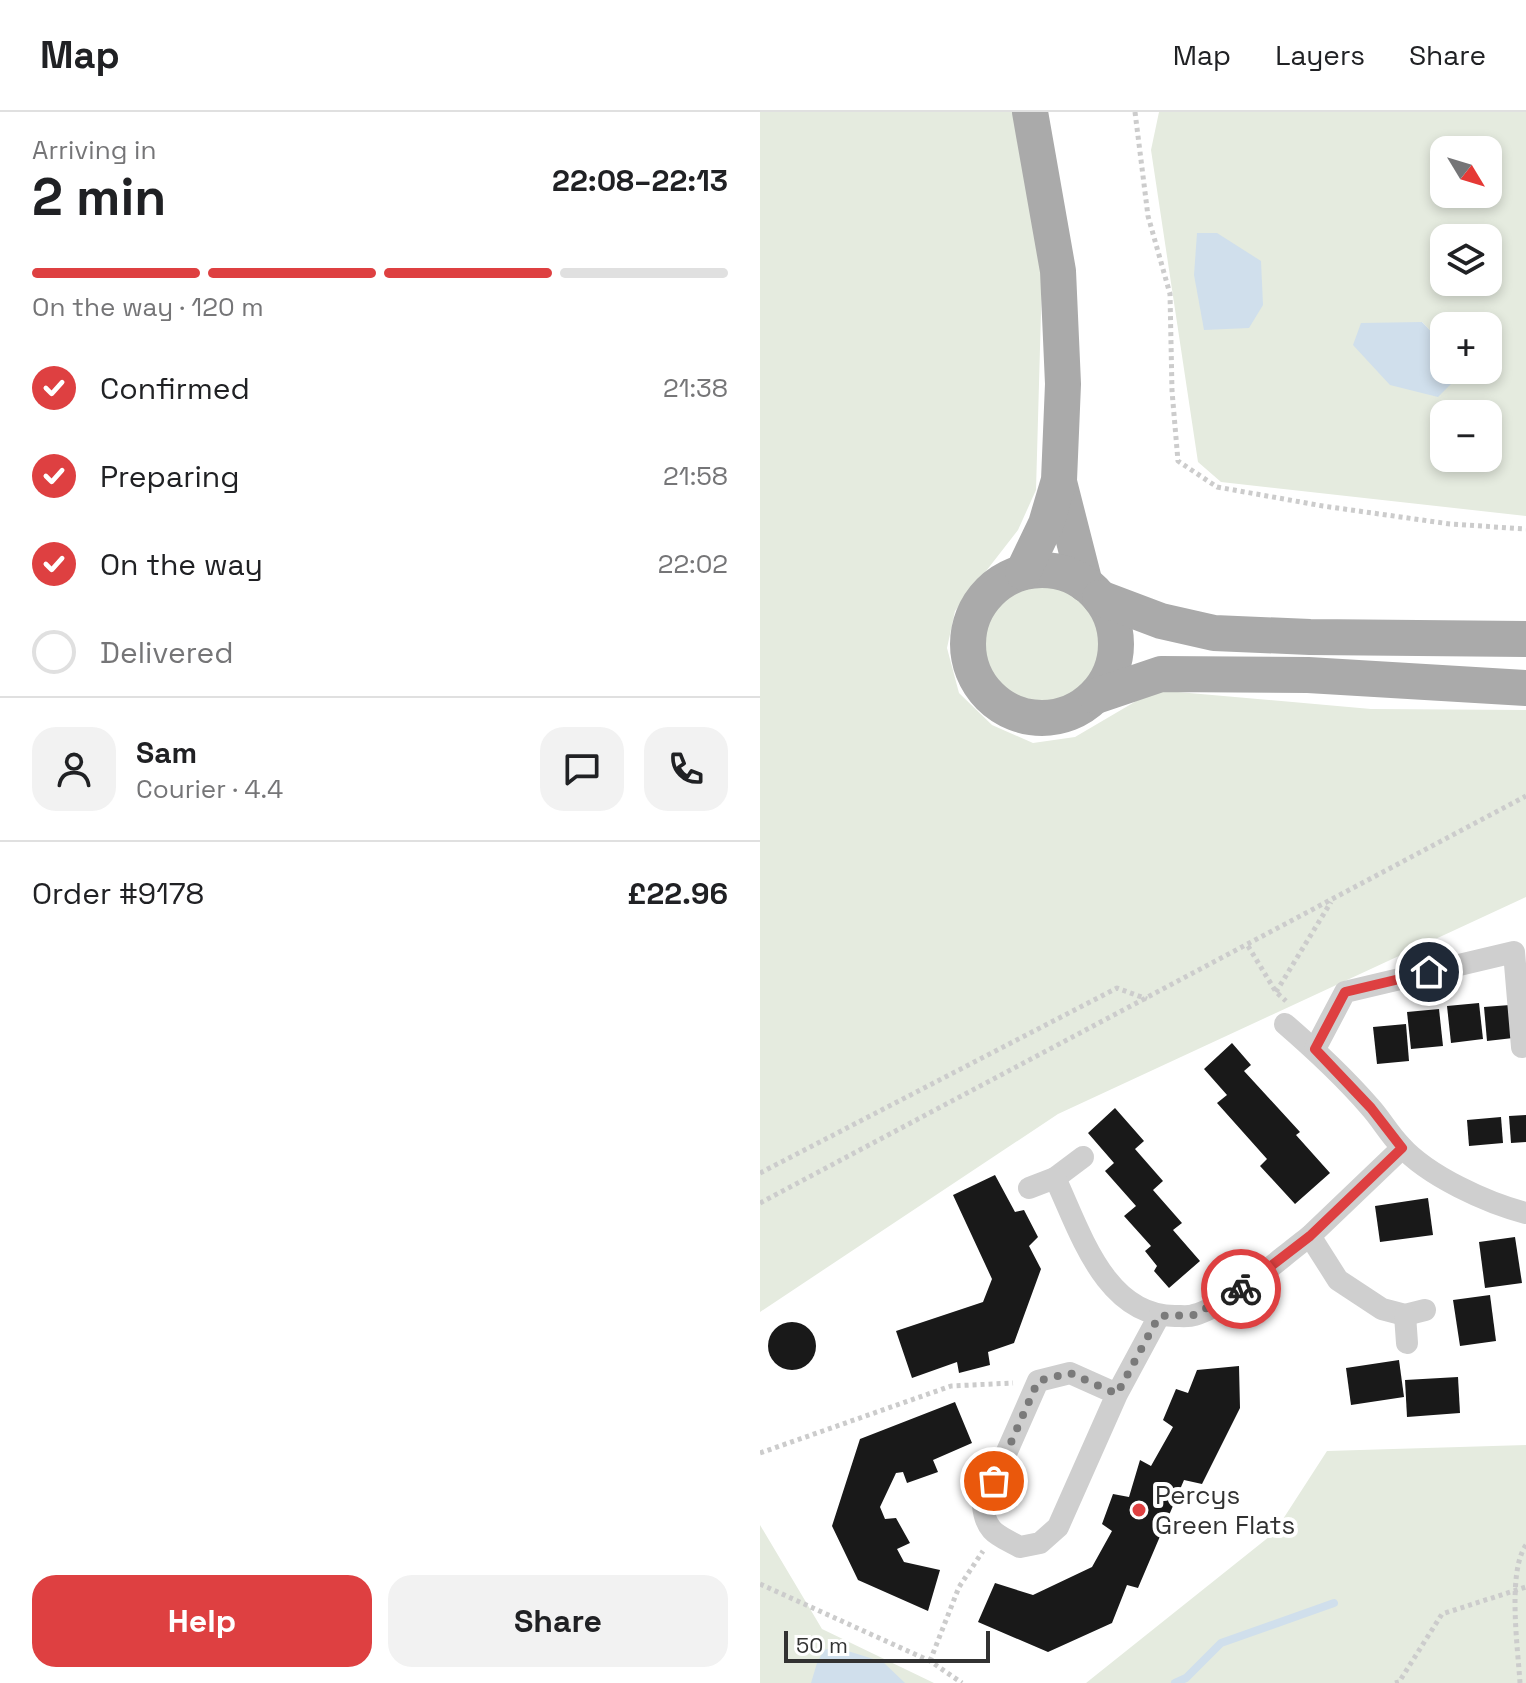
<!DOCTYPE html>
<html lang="en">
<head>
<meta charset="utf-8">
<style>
	:root { --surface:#fff; --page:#f2f2f2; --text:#202124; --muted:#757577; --line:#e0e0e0; --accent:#de4041 }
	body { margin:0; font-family:"Space Grotesk",sans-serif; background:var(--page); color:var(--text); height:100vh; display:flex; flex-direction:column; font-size:30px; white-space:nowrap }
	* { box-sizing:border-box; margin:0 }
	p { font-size:26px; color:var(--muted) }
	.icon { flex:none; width:44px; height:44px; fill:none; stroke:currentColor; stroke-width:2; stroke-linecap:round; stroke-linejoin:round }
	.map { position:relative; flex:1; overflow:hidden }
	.side { display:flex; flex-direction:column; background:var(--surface); width:760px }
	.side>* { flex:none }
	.needle { width:52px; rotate:128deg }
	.buttons { position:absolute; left:670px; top:24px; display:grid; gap:16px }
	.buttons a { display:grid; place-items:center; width:72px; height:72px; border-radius:16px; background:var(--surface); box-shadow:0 4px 12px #0003; font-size:40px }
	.scale { position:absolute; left:24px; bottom:20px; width:206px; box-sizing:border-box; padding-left:8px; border:4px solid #323232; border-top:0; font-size:22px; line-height:28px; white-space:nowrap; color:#323232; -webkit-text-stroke:6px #fff; paint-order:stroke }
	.pin { position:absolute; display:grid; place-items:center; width:68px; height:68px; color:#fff; margin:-34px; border:4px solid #fff; border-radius:50%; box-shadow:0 2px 8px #0007 }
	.courier { position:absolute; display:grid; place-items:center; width:80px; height:80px; margin:-40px; border:6px solid #de4041; border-radius:50%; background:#fff; color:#222; box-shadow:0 2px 10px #0007 }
	.summary em { font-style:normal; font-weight:600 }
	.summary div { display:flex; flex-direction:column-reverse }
	.summary { display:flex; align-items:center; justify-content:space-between; height:136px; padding:0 32px }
	h1 { font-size:52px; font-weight:600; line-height:60px }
	.bar { display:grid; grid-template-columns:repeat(4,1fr); gap:12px 8px; align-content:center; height:96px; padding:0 32px }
	.bar i { height:10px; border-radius:6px; background:var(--line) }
	.bar .current { background:var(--accent) }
	.bar p { grid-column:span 4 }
	.line { display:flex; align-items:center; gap:20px; padding:0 32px; border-top:2px solid var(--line) }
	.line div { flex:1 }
	.round { display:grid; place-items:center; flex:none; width:84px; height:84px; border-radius:24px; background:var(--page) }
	ol { padding:0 32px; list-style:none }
	li { display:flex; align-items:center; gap:24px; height:88px }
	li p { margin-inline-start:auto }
	li .icon { padding:8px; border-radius:50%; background:var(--accent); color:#fff; stroke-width:4 }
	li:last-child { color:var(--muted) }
	li i { width:44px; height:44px; border:4px solid var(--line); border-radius:50% }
	.primary-button { display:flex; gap:16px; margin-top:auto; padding:16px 32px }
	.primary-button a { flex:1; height:92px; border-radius:24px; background:var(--accent); color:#fff; font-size:32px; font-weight:600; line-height:92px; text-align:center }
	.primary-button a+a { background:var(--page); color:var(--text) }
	header { display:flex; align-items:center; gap:48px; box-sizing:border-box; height:112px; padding:0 40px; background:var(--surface); border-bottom:2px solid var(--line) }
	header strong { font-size:38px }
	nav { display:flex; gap:44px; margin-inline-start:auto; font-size:28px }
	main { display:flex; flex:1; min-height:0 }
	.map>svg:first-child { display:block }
</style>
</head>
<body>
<header>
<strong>Map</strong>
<nav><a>Map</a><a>Layers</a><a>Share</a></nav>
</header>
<main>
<section class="side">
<div class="summary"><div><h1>2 min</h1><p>Arriving in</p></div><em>22:08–22:13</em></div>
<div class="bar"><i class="current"></i><i class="current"></i><i class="current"></i><i></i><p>On the way · 120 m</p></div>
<ol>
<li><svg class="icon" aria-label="check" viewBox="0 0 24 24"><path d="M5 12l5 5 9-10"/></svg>Confirmed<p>21:38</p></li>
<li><svg class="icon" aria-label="check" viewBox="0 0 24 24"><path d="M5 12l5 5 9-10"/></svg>Preparing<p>21:58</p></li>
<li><svg class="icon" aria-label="check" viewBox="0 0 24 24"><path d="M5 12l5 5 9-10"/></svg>On the way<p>22:02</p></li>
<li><i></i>Delivered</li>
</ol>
<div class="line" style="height:144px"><a class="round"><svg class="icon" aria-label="person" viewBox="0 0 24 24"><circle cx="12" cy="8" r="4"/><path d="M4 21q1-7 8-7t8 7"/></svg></a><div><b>Sam</b><p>Courier · 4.4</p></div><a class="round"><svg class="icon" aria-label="chat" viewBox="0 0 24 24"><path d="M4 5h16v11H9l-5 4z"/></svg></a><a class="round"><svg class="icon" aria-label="phone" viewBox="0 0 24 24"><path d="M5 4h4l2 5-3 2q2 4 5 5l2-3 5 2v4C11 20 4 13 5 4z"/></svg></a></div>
<div class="line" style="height:104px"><div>Order #9178</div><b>£22.96</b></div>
<div class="primary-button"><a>Help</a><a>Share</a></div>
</section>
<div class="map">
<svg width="766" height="1571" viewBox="0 0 766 1571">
	<rect width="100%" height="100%" fill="#fff"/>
	<!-- green -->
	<g fill="#e5ebdf" fill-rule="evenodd">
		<polygon points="0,0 256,0 282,165 276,378 258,418 195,499 187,536 199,581 232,613 273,631 315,625 395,578 611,597 766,598 766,785 298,1002 0,1200"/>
		<path d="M399 0H766V404L461 370 438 350 391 38ZM684 38H728V82H684ZM684 126H728V170H684ZM662 210 684 233V214H728V258H695V268L630 273ZM684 302H728V346H684Z"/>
		<circle cx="282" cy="532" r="60"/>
		<polygon points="766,1333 766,1571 326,1571 514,1421 567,1339"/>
		<polygon points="0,1413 62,1517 174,1571 0,1571"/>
	</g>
	<!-- water -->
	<g fill="#d0dfec">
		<polygon points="437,121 457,121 501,149 503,193 489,216 444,218 434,163"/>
		<polygon points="662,210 684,233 684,258 695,258 695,268 678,285 630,273 593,233 601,211"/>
		<polygon points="75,1535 123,1550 145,1571 51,1571 57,1551 64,1538"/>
	</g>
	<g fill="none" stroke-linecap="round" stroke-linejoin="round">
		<!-- stream -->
		<polyline stroke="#d0dfec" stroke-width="8" points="415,1571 426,1566 461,1531 574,1491"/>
	</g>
	<!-- building -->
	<g fill="#191919">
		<polygon points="719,891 723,927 691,931 687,894"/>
		<polygon points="750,893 753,926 727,929 724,895"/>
		<polygon points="679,897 683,934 651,937 647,900"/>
		<polygon points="646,912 649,949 617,952 613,915"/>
		<polygon points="472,931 491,953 484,959 540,1020 536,1023 570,1061 535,1092 500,1054 507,1047 457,991 467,983 444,957"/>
		<polygon points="355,996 384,1029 375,1037 403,1069 393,1078 422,1111 413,1118 440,1149 409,1176 394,1159 397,1154 385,1139 391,1134 364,1104 376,1094 345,1059 354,1051 328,1021"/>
		<polygon points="766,1003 766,1030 751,1031 749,1004"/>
		<polygon points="741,1005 743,1031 709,1034 707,1008"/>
		<polygon points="235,1063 255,1100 264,1098 278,1125 269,1134 281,1157 254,1231 228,1240 230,1253 199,1261 197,1250 152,1266 136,1219 223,1190 232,1167 193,1083"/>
		<polygon points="668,1086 673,1123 620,1130 615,1094"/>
		<polygon points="755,1125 762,1171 725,1176 719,1130"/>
		<polygon points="730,1183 736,1229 700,1234 693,1188"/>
		<circle cx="32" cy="1234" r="24"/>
		<polygon points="639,1248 644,1285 591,1293 586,1256"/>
		<polygon points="479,1254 480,1296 442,1372 424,1368 378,1476 367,1473 352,1511 288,1540 218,1510 235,1471 273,1483 332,1455 352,1419 342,1412 353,1382 369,1385 380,1348 391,1354 413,1315 403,1308 416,1277 428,1281 437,1258"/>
		<polygon points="698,1265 700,1301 647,1305 645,1268"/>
		<polygon points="195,1290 212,1331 173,1348 178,1360 147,1371 143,1360 136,1361 120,1395 125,1407 136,1406 150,1431 137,1437 144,1450 180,1458 168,1499 98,1468 72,1414 100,1327"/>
	</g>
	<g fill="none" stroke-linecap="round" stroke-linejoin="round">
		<!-- path -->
		<g stroke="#ccc" stroke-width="5" stroke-dasharray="4 4" stroke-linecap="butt">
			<polyline points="375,0 388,104 410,182 412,279 418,349 457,375 563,394 690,412 766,417"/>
			<polyline points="488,834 516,880 526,889"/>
			<polyline points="516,880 571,790"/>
			<polyline points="0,1061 357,876 387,887"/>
			<polyline points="0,1091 766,684"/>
			<polyline points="0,1341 191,1274 253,1271"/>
			<polyline points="0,1472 170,1549 202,1571"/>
			<polyline points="170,1549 199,1475 223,1439"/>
			<polyline points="635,1571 639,1570 682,1502 766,1475"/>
			<path d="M760 1571C758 1537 747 1460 766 1433"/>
		</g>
		<!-- minor -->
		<g stroke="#cfcfcf" stroke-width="22">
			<path d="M525 912C555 938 584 965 610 995 621 1007 629 1022 641 1034 668 1064 727 1091 766 1101"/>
			<polyline points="555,937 585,880 754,840 762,935"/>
			<polyline points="642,1036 550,1124 578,1168 622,1197 645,1203 665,1198"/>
			<polyline points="295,1066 323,1045"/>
			<path d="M269 1076 295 1066C320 1119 345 1205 416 1204 421 1204 429 1205 434 1203 468 1194 520 1146 550 1124"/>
			<polyline points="645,1203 647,1231"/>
			<path d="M357 1282 310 1261 278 1269 223 1394C226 1421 238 1423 260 1435L280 1431 298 1415 357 1282 399 1204"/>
		</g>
		<!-- primary -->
		<g stroke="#aaa" stroke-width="36">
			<polyline points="299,370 325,472"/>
			<circle cx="282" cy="532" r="74"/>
			<polyline points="263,460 286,412 299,368 303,272 298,159 270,0"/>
			<polyline points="340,486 401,509 454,521 550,525 766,527"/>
			<polyline points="336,584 401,562 548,563 766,576"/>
		</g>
	</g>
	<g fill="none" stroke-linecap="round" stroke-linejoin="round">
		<!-- done -->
		<polyline stroke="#7a7a7a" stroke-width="8" stroke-dasharray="0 14.4" points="234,1369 278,1269 310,1261 357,1282 399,1204 434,1203 481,1177"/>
		<!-- route -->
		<polyline stroke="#de4041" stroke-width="10" points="481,1177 550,1124 642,1036 611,996 555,937 585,880 669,860"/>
	</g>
	<!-- markers -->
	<circle fill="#de4041" stroke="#fff" stroke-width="3" cx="379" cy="1398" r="8"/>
	<g text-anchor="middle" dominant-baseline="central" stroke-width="8" stroke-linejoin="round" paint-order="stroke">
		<!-- poi labels -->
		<g font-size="26" fill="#323232" stroke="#fff" text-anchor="start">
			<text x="395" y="1383">Percys<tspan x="395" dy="30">Green Flats</tspan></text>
		</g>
	</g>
</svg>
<div class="buttons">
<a><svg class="needle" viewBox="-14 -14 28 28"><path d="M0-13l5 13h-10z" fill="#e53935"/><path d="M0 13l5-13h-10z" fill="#757577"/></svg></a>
<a><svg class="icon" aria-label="layers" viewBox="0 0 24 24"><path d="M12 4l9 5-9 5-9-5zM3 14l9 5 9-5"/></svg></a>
<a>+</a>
<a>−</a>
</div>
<div class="scale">50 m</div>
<div class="pin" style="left:234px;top:1369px;background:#ea580c"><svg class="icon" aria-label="bag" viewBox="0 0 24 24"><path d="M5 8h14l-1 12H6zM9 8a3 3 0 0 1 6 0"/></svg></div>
<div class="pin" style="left:669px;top:860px;background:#1f2937"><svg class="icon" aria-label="home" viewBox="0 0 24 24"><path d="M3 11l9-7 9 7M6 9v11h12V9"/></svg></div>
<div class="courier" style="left:481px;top:1177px"><svg class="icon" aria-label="bike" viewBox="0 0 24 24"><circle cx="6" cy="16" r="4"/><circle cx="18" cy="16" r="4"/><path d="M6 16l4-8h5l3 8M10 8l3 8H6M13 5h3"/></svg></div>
</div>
</main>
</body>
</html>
